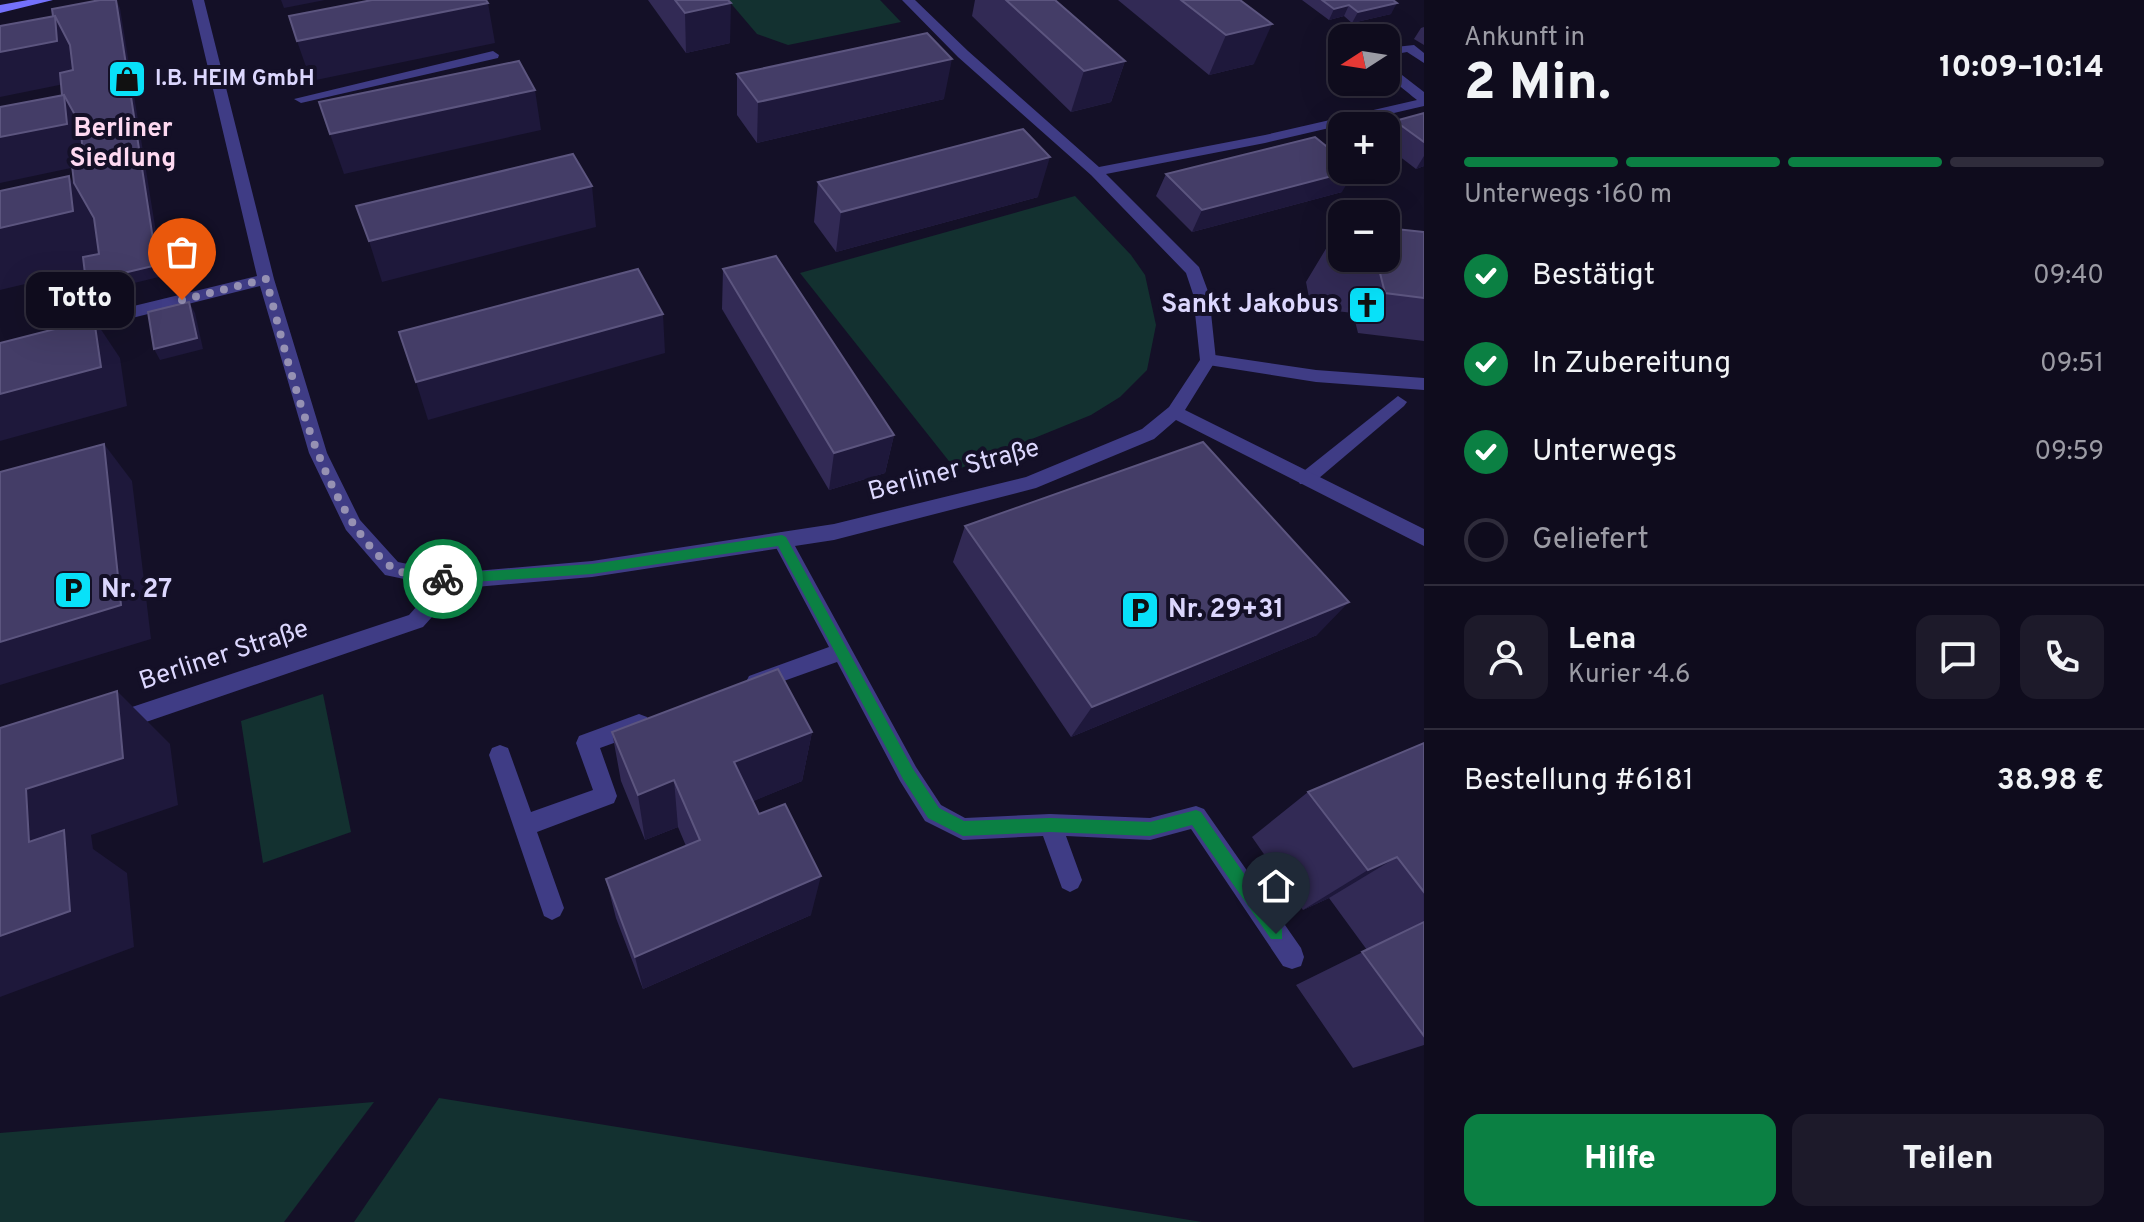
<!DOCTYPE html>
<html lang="de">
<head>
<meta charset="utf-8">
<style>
	:root { --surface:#0f0c1d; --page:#1d1a2a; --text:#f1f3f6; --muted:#9b9ba4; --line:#2f2c3b; --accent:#0b8043 }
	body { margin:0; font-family:Overpass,sans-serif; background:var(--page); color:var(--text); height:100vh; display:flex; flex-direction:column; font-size:30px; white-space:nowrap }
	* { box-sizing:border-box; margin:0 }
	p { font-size:26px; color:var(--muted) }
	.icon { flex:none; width:44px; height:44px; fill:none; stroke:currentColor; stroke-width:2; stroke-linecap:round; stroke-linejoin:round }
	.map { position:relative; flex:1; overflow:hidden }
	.side { display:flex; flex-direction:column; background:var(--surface); width:720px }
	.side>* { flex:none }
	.needle { width:52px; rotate:258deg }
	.controls { position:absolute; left:1328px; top:24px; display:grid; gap:16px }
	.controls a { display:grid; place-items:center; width:72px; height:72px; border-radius:16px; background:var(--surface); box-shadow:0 8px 32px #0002,0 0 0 2px var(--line); font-size:40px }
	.pin { position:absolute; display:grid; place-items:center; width:68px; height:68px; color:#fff; margin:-82px -34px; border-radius:50% 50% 50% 0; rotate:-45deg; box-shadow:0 0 8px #0007 }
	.pin .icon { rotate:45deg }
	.courier { position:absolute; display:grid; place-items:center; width:80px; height:80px; margin:-40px; border:6px solid #0b8043; border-radius:50%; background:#fff; color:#222; box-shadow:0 2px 10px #0007 }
	.bubble { position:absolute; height:56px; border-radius:16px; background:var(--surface); box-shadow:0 8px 32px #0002,0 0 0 2px var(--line); font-size:26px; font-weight:800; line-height:56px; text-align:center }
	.head em { font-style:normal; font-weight:800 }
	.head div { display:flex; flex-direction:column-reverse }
	.head { display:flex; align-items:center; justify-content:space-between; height:136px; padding:0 40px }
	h1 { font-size:52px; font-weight:800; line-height:60px }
	.bar { display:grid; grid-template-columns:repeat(4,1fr); gap:12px 8px; align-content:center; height:96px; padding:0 40px }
	.bar i { height:10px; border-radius:6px; background:var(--line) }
	.bar .current { background:var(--accent) }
	.bar p { grid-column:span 4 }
	.line { display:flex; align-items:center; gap:20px; padding:0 40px; border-top:2px solid var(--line) }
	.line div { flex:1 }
	.round { display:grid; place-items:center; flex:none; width:84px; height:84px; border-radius:16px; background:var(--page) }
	ol { padding:0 40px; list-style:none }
	li { display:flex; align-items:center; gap:24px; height:88px }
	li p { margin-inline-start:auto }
	li .icon { padding:8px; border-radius:50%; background:var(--accent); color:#fff; stroke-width:4 }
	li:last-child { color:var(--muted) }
	li i { width:44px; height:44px; border:4px solid var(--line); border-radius:50% }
	.button { display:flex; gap:16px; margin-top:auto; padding:16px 40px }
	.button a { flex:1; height:92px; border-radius:16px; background:var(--accent); color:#fff; font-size:32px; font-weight:800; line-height:92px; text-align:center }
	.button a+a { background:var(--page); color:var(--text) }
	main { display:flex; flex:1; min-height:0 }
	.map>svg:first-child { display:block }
</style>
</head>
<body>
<main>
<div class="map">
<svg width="1424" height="1222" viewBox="0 0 1424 1222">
	<rect width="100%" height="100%" fill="#141027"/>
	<!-- green -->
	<g fill="#133130">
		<polygon points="728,0 880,0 901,22 788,45 757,34"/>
		<polygon points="1075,196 1131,255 1145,275 1156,325 1147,370 1120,397 1091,415 956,470 800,273"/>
		<polygon points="323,694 351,832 263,863 241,721"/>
		<polygon points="439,1098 1202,1222 354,1222"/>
		<polygon points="374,1102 284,1222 0,1222 0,1133"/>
	</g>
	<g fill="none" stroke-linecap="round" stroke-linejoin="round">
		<!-- lane -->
		<g fill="#3f3c85" fill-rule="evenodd">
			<polygon points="493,51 499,55 498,58 301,103 294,99"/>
			<polygon points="67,269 75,274 82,327 74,333 66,327 59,274"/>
			<polygon points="1208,354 1316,370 1424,378 1424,390 1316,382 1202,364 1200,360"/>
			<polygon points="1398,396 1407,402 1404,406 1312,484 1300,484 1297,479 1300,474"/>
			<polygon points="782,532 789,535 916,767 941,805 965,818 1050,814 1150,818 1196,806 1204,809 1301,948 1304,957 1301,966 1292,969 1283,966 1191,829 1150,840 1066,836 1082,880 1078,888 1070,892 1062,888 1043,836 963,840 925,821 900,781 837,662 756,691 749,688 746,682 749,676 829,647 772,540 775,535"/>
			<polygon points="452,573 459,575 462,581 459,587 423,627 114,733 106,730 103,723 106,716 114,713 409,615 445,575"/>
			<polygon points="639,714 647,717 650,724 647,731 600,748 617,796 614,803 537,832 564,908 560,916 552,920 544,916 489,755 492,748 500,745 508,748 531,812 593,790 576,743 579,736"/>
		</g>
		<!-- street -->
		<path fill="#3f3c85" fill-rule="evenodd" d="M192 0H204L274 279 327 453 360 520 398 562 452 573 592 561 834 524 1026 477 1142 429 1169 407 1200 360 1193 294 1186 273 1091 175 958 57 902 0H915L968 51 1099 167 1265 135 1417 100C1394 81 1386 79 1386 48L1414 45 1424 53V63L1407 52 1391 55 1402 75 1424 92V106L1265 143 1106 174 1199 267 1209 294 1216 360 1185 410 1424 529V546L1176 420 1154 439 1036 488 834 540 592 577 452 589 385 575 346 530 309 453 260 286 72 333 64 327 72 321 257 276Z"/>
		<!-- secondary -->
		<polygon fill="#7471fc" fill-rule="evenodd" points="28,0 53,0 0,13 0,5"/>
	</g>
	<!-- wall -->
	<g fill="#322a55">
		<polygon points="648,0 728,0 730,43 686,53"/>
		<polygon points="975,0 1055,0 1125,61 1111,102 1071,112 972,16"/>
		<polygon points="1118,0 1240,0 1254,64 1209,75"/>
		<polygon points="1302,0 1393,0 1391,14 1352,23 1344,16 1329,20"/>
		<polygon points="1424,27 1424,45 1414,39 1421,28"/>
		<polygon points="737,74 944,99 757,143 737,115"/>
		<polygon points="1424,113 1424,166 1416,169 1386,146 1386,137 1395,121"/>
		<polygon points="1166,174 1342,192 1192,232 1156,196"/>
		<polygon points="818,182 1038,197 836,252 814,222"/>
		<polygon points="1424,232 1424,341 1358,333 1353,313 1311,308 1306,282 1330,242 1342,258"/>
		<polygon points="723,269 894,435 885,473 829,490 722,309"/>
		<polygon points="965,526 1317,635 1071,737 953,562"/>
		<polygon points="612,732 812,732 802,781 753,801 811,915 643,989 616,918 606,879 686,846 678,827 645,840 621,781"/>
		<polygon points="1424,743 1424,1045 1353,1068 1296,985 1367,950 1329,898 1303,910 1252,837 1308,792"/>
	</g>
	<!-- shaded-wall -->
	<g fill="#1e183b">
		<polygon points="116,0 120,8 163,276 93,293 86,282 157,265"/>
		<polygon points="281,0 325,0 284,8"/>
		<polygon points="488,3 495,43 311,81 297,41"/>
		<polygon points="731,3 730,43 686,53 685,13"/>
		<polygon points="1397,3 1391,14 1352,23 1358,12"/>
		<polygon points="1349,5 1344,16 1329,20 1334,9"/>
		<polygon points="55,16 76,56 79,81 0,97 0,52"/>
		<polygon points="1272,24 1254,64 1209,75 1226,35"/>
		<polygon points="952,59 944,99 757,143 758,102"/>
		<polygon points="1125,61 1111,102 1071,112 1084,71"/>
		<polygon points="535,90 541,130 344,174 330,134"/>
		<polygon points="64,95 86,135 90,164 0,183 0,137"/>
		<polygon points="1424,156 1424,166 1416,169"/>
		<polygon points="1050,157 1038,197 836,252 841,212"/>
		<polygon points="1355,170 1342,192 1192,232 1202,210"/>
		<polygon points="69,176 101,229 105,265 0,290 0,228"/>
		<polygon points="592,186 596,227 382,282 369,241"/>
		<polygon points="189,302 195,313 203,349 160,360 154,349"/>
		<polygon points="663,314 665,353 428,420 416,382"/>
		<polygon points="94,319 120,358 127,406 0,441 0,394"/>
		<polygon points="894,435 885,473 829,490 834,453"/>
		<polygon points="104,444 132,481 151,639 0,685 0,642"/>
		<polygon points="1349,602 1317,635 1071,737 1092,707"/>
		<polygon points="117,691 170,744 178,805 91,835 93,849 127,873 134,947 0,997 0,936 29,842 26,789"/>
		<polygon points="812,732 802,781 732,810 734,762"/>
		<polygon points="674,780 678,827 645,840 638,795"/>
		<polygon points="1397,857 1329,898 1303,910 1368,870"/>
		<polygon points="821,876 811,915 643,989 635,957"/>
	</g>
	<!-- building -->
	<g fill="#443d67" stroke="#5c557f" stroke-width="2">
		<polygon points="100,0 116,0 157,265 86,282 83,257 99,254 94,218 74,183 71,156 83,153 80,124 64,95 62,95 60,73 73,70 70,45 55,16 53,16 52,9"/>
		<polygon points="372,0 486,0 488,3 297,41 289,16"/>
		<polygon points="675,0 728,0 731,3 685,13"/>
		<polygon points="1006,0 1055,0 1125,61 1084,71"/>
		<polygon points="1181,0 1240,0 1272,24 1226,35"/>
		<polygon points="1322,0 1393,0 1397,3 1358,12 1349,5 1334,9"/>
		<polygon points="55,16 57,41 0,52 0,26"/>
		<polygon points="927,33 952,59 758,102 737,74"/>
		<polygon points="519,61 535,90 330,134 319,102"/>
		<polygon points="64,95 67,124 0,137 0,107"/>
		<polygon points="1424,113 1424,142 1395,121"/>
		<polygon points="1023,129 1050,157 841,212 818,182"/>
		<polygon points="1315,137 1342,159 1342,170 1355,170 1202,210 1166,174"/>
		<polygon points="573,154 592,186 369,241 356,206"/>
		<polygon points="69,176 73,211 0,228 0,191"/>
		<polygon points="1386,228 1424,232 1424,298 1385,293 1380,273 1336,268 1330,242 1342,243 1342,258 1386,258"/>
		<polygon points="776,256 894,435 834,453 723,269"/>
		<polygon points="638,269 663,314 416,382 399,332"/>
		<polygon points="189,302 197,338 154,349 148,312"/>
		<polygon points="94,319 101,367 0,394 0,343"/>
		<polygon points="1203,442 1349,602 1092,707 965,526"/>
		<polygon points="104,444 121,605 0,642 0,472"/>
		<polygon points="778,669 812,732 734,762 759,814 785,804 821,876 635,957 606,879 700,840 674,780 638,795 612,732"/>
		<polygon points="117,691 123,758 26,789 29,842 64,830 70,911 0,936 0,728"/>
		<polygon points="1424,743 1424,892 1397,857 1368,870 1308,792"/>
		<polygon points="1424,922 1424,1036 1362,952"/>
	</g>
	<!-- route -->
	<polygon fill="#0b8043" points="782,535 786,537 913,769 939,808 964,821 1050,818 1150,822 1196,810 1201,812 1282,928 1282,939 1271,939 1192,825 1150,836 1050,832 963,836 928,818 903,779 778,546 592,574 443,584 437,579 443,574 592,564"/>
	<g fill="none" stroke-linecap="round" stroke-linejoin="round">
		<!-- done -->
		<path stroke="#9691b3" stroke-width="8" stroke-dasharray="0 14.4" d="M182 300 266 279C289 364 320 509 390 566 402 576 429 576 443 579"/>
	</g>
	<!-- icons -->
	<defs>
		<g id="shop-square" transform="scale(2)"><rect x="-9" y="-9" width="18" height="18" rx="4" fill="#08e1f9" stroke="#141027"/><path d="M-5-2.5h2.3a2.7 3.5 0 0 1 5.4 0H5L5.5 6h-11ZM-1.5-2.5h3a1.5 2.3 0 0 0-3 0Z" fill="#111"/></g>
		<g id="church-square" transform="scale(2)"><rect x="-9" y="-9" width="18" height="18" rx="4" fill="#08e1f9" stroke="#141027"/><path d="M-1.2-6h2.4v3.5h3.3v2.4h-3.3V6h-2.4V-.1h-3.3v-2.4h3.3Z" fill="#111"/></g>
		<g id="parking-square" transform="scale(2)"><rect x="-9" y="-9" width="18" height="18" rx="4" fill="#08e1f9" stroke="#141027"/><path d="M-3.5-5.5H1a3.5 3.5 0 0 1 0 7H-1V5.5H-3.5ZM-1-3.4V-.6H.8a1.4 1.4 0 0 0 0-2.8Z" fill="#111"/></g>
	</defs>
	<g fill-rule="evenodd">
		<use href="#shop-square" x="127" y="79"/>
		<use href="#church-square" x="1367" y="305"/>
		<use href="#parking-square" x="73" y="590"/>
		<use href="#parking-square" x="1140" y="610"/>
	</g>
	<g text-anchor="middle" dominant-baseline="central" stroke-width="8" stroke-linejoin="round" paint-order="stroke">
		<!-- far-poi labels -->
		<g font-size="22" font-weight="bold" fill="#dcd7fe" stroke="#141027" text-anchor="start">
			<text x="155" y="79">I.B. HEIM GmbH</text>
		</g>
		<!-- far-quarter labels -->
		<g font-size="26" font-weight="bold" fill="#fed9f1" stroke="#141027">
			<text x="123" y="129">Berliner<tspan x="123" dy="30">Siedlung</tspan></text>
		</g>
		<!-- poi labels -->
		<g font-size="26" font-weight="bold" fill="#dcd7fe" stroke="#141027" text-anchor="start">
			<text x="1339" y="305" text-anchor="end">Sankt Jakobus</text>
			<text x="101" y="590">Nr. 27</text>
			<text x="1168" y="610">Nr. 29+31</text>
		</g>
		<!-- street labels -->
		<g font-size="26" fill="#dcd7fe" stroke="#141027">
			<text transform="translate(954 471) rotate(-15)">Berliner Straße</text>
			<text transform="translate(224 656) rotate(-18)">Berliner Straße</text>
		</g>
	</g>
</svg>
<div class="controls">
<a><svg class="needle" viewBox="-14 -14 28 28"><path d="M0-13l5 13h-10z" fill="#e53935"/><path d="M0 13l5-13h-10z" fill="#9b9ba4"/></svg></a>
<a>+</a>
<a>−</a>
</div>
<div class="pin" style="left:182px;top:300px;background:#ea580c"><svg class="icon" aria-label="bag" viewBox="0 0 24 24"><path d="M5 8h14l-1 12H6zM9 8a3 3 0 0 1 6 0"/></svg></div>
<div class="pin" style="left:1276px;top:934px;background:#1f2937"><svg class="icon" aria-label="home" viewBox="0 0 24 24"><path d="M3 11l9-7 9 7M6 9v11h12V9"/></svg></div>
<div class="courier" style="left:443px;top:579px"><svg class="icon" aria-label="bike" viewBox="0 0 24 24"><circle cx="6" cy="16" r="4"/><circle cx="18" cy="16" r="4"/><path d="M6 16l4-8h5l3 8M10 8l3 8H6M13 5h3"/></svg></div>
<div class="bubble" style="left:26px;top:272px;width:108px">Totto</div>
</div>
<section class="side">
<div class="head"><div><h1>2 Min.</h1><p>Ankunft in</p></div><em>10:09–10:14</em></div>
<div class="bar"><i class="current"></i><i class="current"></i><i class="current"></i><i></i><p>Unterwegs · 160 m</p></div>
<ol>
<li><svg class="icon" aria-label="check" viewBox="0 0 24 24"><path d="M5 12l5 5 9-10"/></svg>Bestätigt<p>09:40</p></li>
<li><svg class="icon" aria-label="check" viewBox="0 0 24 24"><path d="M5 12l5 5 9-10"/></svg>In Zubereitung<p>09:51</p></li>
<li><svg class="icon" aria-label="check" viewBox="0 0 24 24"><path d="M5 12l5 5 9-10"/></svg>Unterwegs<p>09:59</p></li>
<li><i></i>Geliefert</li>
</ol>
<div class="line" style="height:144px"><a class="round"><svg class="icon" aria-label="person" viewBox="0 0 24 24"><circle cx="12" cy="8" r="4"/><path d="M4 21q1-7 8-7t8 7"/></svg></a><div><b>Lena</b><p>Kurier · 4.6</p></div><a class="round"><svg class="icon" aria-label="chat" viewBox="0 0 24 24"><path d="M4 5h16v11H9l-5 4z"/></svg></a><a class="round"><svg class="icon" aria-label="phone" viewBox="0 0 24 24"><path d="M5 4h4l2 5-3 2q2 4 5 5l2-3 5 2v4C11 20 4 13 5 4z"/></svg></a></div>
<div class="line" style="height:104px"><div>Bestellung #6181</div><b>38.98 €</b></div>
<div class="button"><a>Hilfe</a><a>Teilen</a></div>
</section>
</main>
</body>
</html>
